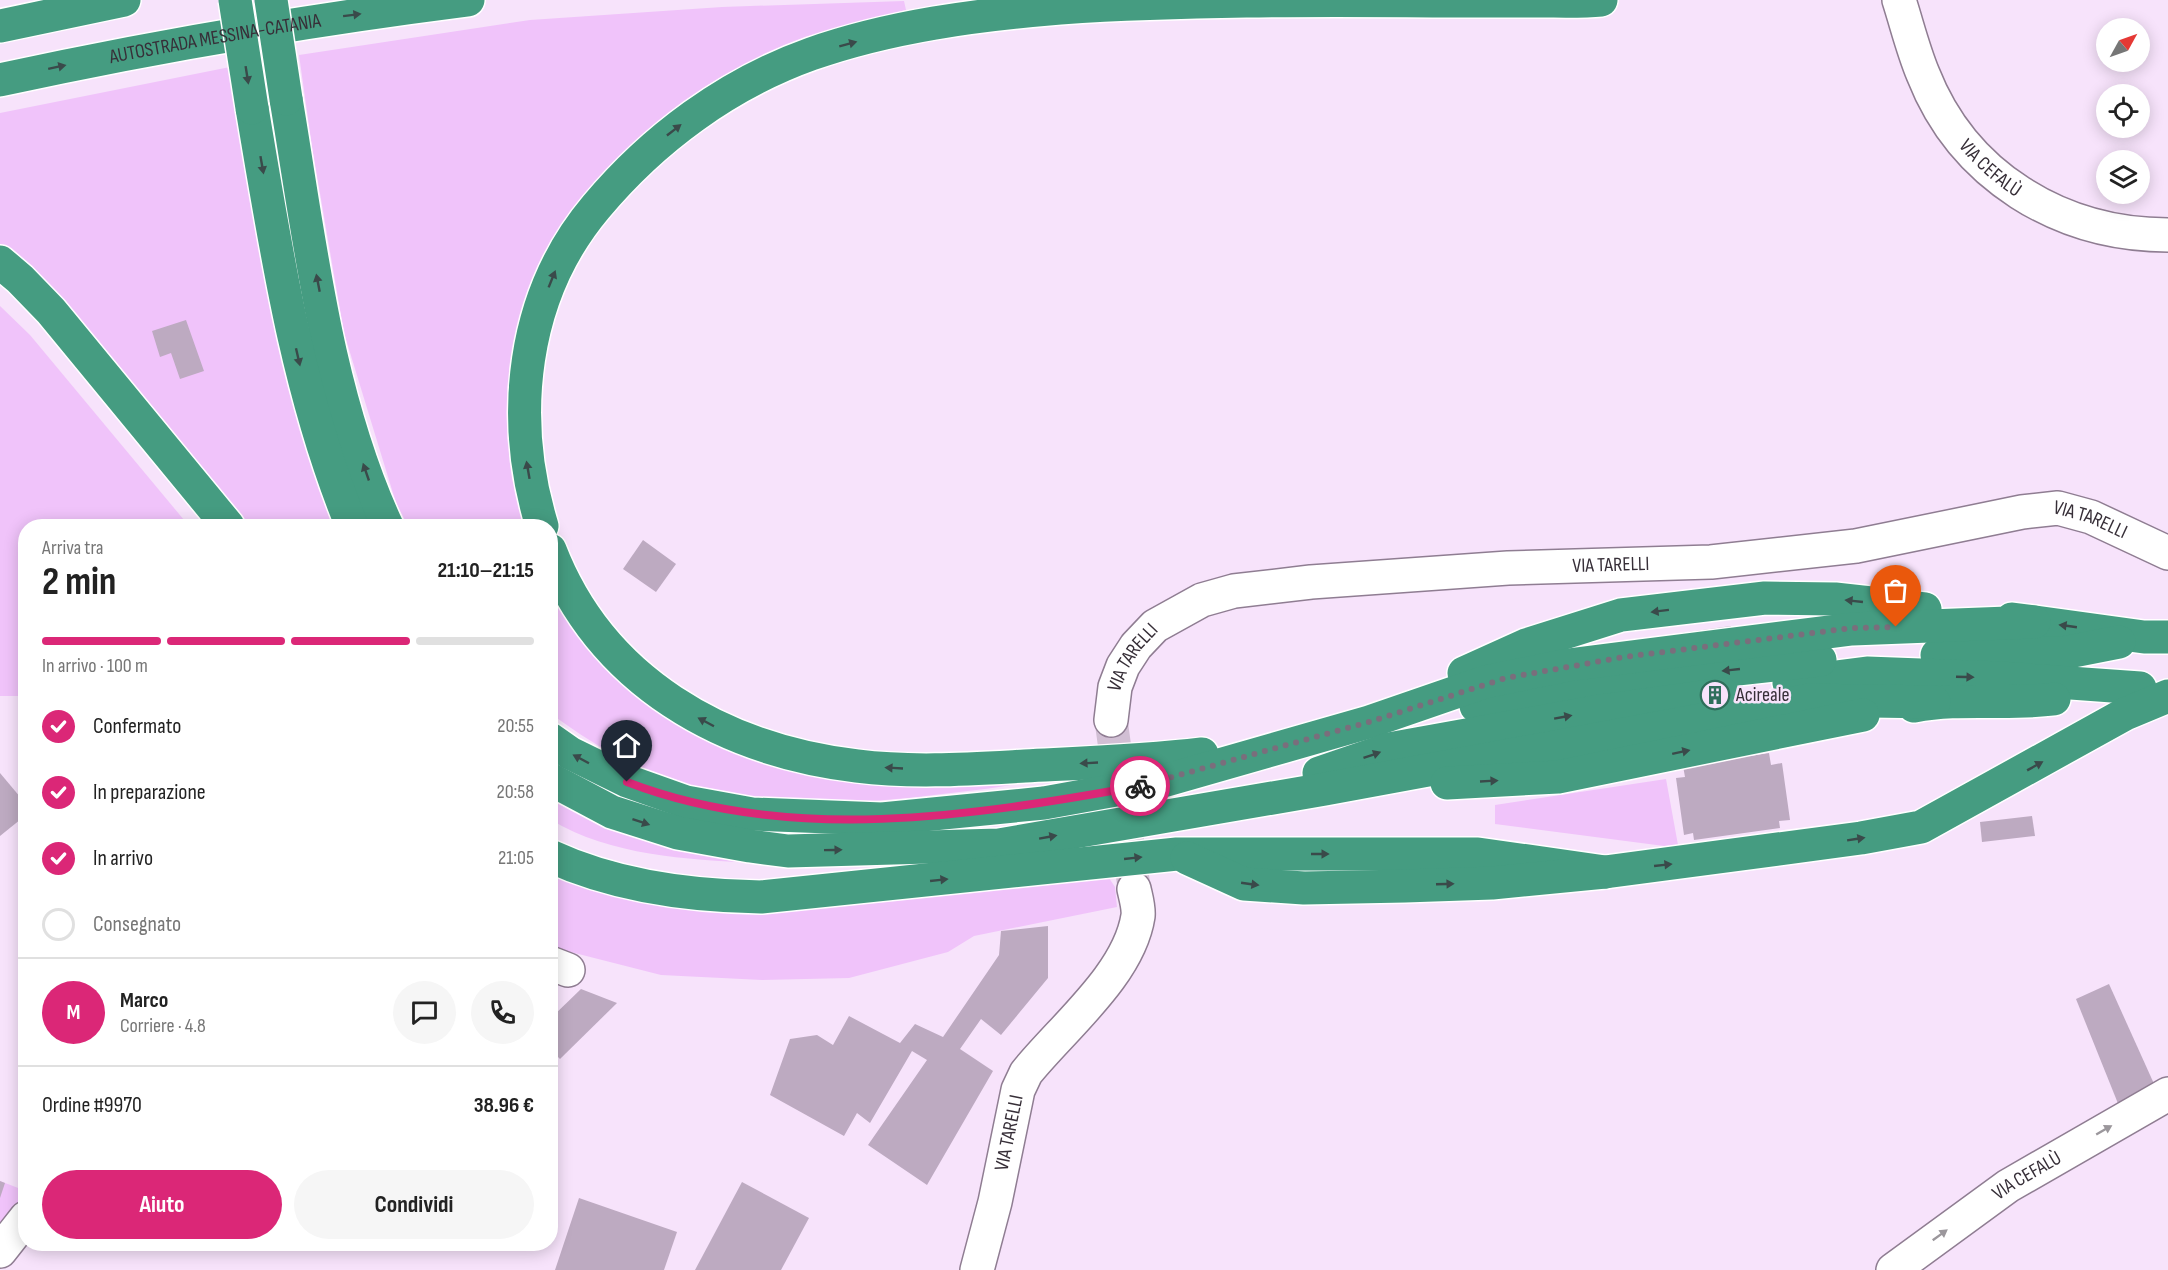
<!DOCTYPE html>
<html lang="it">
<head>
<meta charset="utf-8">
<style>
	:root { --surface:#fff; --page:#f6f6f6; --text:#222; --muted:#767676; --line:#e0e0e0; --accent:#db2777 }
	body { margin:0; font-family:"Sofia Sans Condensed",sans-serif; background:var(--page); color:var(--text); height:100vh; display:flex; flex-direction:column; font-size:22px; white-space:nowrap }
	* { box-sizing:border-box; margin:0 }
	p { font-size:20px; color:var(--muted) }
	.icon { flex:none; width:33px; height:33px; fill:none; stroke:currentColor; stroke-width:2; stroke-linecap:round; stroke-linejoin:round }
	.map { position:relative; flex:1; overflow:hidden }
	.side { position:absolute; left:18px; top:519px; width:540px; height:732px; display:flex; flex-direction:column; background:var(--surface); border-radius:24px; box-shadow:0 3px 15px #0003 }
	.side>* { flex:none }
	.needle { width:39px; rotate:50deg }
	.controls { position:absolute; left:2096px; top:18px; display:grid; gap:12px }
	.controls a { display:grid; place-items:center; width:54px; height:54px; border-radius:50%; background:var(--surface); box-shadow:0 3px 15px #0003; font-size:30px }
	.pin { position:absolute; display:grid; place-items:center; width:51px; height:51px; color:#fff; margin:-62px -26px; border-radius:50% 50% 50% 0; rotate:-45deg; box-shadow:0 0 6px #0007 }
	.pin .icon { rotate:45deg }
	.courier { position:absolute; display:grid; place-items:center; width:60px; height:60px; margin:-30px; border:4px solid #db2777; border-radius:50%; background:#fff; color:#222; box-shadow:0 2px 8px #0007 }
	.head em { font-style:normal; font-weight:700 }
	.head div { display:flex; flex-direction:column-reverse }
	.head { display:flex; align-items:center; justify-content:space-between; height:102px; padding:0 24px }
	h1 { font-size:39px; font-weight:700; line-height:45px }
	.bar { display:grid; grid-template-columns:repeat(4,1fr); gap:9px 6px; align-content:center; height:72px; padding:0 24px }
	.bar i { height:8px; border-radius:4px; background:var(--line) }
	.bar .current { background:var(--accent) }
	.bar p { grid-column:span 4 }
	.line { display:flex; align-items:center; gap:15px; padding:0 24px; border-top:2px solid var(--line) }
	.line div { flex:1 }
	.round { display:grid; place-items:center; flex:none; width:63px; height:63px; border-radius:32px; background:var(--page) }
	ol { padding:0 24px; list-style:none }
	li { display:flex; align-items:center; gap:18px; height:66px }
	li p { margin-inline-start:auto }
	li .icon { padding:6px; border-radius:50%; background:var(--accent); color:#fff; stroke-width:4 }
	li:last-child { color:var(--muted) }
	li i { width:33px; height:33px; border:3px solid var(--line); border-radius:50% }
	.button { display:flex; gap:12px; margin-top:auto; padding:12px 24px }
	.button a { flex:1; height:69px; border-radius:36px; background:var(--accent); color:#fff; font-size:24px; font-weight:700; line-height:69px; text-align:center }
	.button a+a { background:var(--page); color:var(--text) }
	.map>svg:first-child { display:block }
</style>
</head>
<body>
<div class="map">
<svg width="2168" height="1270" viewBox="0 0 2168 1270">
	<rect width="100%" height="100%" fill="#f7e3fb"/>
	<!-- green -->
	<g fill="#f0c3fa">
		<path d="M904 1 906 10C772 42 679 82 589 191 575 208 544 251 539 272 535 292 538 323 537 345 535 405 534 466 532 526H408L396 503 344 333 312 147 299 55 530 20 722 7Z"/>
		<polygon points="235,66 342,526 251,526 68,306 0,245 0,113"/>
		<polygon points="0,306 30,335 189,526 26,526 25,696 0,696"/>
		<path d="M550 576 701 731 1046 776C1010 788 972 790 934 795 842 806 740 811 652 774 616 758 583 737 551 714Z"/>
		<polygon points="1666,779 1678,845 1664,846 1495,824 1495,805"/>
		<path d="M550 792 754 863C686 859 611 856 551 820Z"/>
		<polygon points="550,873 782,911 1109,878 1115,887 1117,907 974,936 948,952 849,978 762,980 661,975 551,947"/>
		<polygon points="0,1181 26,1191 25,1204 0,1238"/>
	</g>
	<!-- building -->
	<g fill="#bdaac1">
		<polygon points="186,320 204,371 180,379 171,353 160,357 152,331"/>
		<polygon points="643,540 676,564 656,592 623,569"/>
		<polygon points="1731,626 1750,756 1769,753 1771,765 1782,763 1790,820 1779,821 1780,828 1694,840 1693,833 1684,835 1676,778 1685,777 1683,766 1700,763 1681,633"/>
		<polygon points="0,773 26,804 26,815 0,836"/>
		<polygon points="2032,816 2035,836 1982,842 1980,822"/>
		<polygon points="1048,926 1048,978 1001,1035 981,1019 960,1049 993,1071 927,1185 868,1145 927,1060 912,1051 870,1123 857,1113 844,1136 770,1095 790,1039 817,1035 833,1045 849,1016 900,1043 915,1024 943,1037 999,955 1001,931"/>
		<polygon points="2109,984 2155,1086 2119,1106 2076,999"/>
		<polygon points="581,989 617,1003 560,1059 550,1049 550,1019"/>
		<polygon points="0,1181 5,1183 0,1198"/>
		<polygon points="742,1182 809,1218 781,1270 695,1270"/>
		<polygon points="579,1198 677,1232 664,1270 555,1270"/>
	</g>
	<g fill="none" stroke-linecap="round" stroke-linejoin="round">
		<!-- minor-tunnel -->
		<polyline stroke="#d1bfd4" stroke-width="33" stroke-dasharray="33 16" stroke-linecap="butt" points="1111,720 1134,887"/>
		<!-- minor casing -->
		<g stroke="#8f7d92" stroke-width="36">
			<g id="minor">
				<path id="s1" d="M1111 720 1115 687 1123 666 1136 646 1155 626 1202 600 1234 591 1311 582 1508 568 1711 562 1856 546 2022 512 2058 508 2091 517 2168 553"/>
				<polyline points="550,963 568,970"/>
				<polyline points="0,1251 26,1218"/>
				<path id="s2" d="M977 1270 995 1202 1018 1090 1026 1073C1062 1028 1129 975 1138 916 1139 908 1136 898 1134 889"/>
				<path id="s3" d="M1893 1270 2008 1186 2168 1094"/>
			</g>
		</g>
		<!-- secondary casing -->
		<g stroke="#8f7d92" stroke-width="36">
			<g id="secondary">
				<path id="s4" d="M1899 0C1907 25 1913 50 1923 74 1963 176 2060 235 2168 235"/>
			</g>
		</g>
		<!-- motorway casing -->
		<g stroke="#fff" stroke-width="36">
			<g id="motorway">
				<polyline points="0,26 124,0"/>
				<path id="s5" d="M0 80C155 46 311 20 468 0"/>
				<path d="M286 99C310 241 326 394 387 526"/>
				<path d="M252 108C276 250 297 392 352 526"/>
				<polyline points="0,262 20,279 51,311 228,526"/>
				<path d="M542 526C509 418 521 296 596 207 653 139 727 84 811 54 891 26 976 15 1060 8 1184 0 1308 0 1433 1 1468 1 1503 1 1538 1 1559 1 1581 2 1601 0"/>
				<path d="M550 550C601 682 723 750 857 766 912 773 970 769 1025 766 1084 763 1143 761 1202 754"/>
				<polyline points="2012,619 2144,637 2168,637"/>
				<polyline points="1937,655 2063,653 2119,642"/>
				<polyline points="1464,673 1526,645 1621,615 1765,598 1835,599 1925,609"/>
				<polyline points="1789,683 1867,673 2001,678 2140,688"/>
				<polyline points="1476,706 1710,672 1820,660"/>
				<path d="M1914 706C1960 697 2007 705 2054 699"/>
				<polyline points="550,739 570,753 627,781 686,802 752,814 882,819 1044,803 1160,782 1369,722 1485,682 1568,665 1852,629 2034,622"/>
				<polyline points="1319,773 1389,749 1600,711 1723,694"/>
				<polyline points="550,779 612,812 678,833 750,846 788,851 999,845 1325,789 1809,700 1934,702"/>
				<polyline points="1447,783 1558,777 1863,715"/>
				<path d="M550 856C615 886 690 896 761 897L1177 854H1478L1605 872"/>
				<polyline points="1187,858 1244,884 1304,888 1405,886 1492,883 1605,872 1861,838 1921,827 2125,714 2168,696"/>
			</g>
		</g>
		<!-- minor -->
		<use href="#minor" stroke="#fff" stroke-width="33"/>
		<!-- secondary -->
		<use href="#secondary" stroke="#fff" stroke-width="33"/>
		<!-- motorway -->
		<use href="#motorway" stroke="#459c81" stroke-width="33"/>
		<!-- motorway-bridge casing -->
		<g stroke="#fff" stroke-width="36" stroke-linecap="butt">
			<g id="motorway-bridge">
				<polyline points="235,0 252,108"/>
				<polyline points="271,0 286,99"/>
			</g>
		</g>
		<!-- motorway-bridge -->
		<use href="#motorway-bridge" stroke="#459c81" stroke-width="33"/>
	</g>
	<!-- one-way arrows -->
	<defs><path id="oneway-solid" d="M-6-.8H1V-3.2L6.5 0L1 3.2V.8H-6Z" transform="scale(1.5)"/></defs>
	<g fill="#3a4a4a">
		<use href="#oneway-solid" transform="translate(352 15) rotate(-7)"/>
		<use href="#oneway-solid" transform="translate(848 44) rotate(-15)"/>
		<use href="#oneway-solid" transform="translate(57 67) rotate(-12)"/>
		<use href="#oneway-solid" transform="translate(247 75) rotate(81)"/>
		<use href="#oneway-solid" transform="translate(674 130) rotate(-38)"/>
		<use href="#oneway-solid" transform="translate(262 165) rotate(80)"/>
		<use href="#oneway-solid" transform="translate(552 279) rotate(-68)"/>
		<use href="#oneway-solid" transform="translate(318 283) rotate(-101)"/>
		<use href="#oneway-solid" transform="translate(298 357) rotate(77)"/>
		<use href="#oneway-solid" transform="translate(528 470) rotate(-100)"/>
		<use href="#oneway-solid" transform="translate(366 472) rotate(-109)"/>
		<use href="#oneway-solid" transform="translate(1854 601) rotate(-174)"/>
		<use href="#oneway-solid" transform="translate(1660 611) rotate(173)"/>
		<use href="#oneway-solid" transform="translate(2068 626) rotate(-172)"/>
		<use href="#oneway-solid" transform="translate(1731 670) rotate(174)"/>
		<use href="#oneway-solid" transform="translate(1965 677) rotate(2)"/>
		<use href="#oneway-solid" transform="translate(1563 717) rotate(-10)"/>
		<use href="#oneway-solid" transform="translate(706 722) rotate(-152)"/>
		<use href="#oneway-solid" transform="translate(1681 752) rotate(-12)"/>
		<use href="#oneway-solid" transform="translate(1372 755) rotate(-19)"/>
		<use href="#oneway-solid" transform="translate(581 759) rotate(-152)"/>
		<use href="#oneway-solid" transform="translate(1089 763) rotate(177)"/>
		<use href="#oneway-solid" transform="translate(2035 766) rotate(-29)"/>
		<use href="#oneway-solid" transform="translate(894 768) rotate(-177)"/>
		<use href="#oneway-solid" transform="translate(1489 781) rotate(-3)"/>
		<use href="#oneway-solid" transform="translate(641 822) rotate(18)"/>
		<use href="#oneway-solid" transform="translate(1048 837) rotate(-10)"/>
		<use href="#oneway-solid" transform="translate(1856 839) rotate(-9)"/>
		<use href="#oneway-solid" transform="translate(833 850) rotate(-1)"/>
		<use href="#oneway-solid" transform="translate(1320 854)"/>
		<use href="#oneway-solid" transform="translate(1133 858) rotate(-6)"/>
		<use href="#oneway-solid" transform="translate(1663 865) rotate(-6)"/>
		<use href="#oneway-solid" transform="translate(939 880) rotate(-6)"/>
		<use href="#oneway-solid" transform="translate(1250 884) rotate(8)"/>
		<use href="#oneway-solid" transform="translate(1445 884) rotate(-2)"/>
	</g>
	<g fill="#9b979c">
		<use href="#oneway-solid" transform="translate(2104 1130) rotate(-30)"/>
		<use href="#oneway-solid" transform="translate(1940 1235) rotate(-36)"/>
	</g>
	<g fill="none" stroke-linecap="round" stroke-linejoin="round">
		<!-- done -->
		<polyline stroke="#7a6e7c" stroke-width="6" stroke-dasharray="0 10.8" points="1140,786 1369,722 1506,678 1624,657 1852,628 1896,627"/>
		<!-- route -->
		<path stroke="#db2777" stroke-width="8" d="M627 782C790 845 973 816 1140 786"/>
	</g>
	<!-- icons -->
	<defs>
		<g id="building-ring" transform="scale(1.5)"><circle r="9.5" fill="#f7e3fb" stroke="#2f6e5b" stroke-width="1.5"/><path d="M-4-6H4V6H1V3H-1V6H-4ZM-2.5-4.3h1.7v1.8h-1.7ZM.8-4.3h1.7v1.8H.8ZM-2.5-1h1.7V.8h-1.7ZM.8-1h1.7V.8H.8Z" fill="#2f6e5b"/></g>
	</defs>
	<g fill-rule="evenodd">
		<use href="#building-ring" x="1715" y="695"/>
	</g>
	<g text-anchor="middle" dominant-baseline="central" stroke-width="5" stroke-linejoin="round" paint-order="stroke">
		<!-- street labels -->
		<g font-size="20" fill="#372f38" stroke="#f7e3fb">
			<text stroke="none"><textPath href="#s5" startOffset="219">AUTOSTRADA MESSINA-CATANIA</textPath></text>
			<text stroke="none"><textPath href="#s4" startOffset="195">VIA CEFALÙ</textPath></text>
			<text stroke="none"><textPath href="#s1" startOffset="1058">VIA TARELLI</textPath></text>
			<text stroke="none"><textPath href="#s1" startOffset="572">VIA TARELLI</textPath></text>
			<text stroke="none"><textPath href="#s1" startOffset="68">VIA TARELLI</textPath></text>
			<text stroke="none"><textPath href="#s2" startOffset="141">VIA TARELLI</textPath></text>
			<text stroke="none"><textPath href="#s3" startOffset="164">VIA CEFALÙ</textPath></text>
		</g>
		<!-- poi labels -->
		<g font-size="20" fill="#372f38" stroke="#f7e3fb" text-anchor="start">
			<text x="1736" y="695">Acireale</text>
		</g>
	</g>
</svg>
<div class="controls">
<a><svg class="needle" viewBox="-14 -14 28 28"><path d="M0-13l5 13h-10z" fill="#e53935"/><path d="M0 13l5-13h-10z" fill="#767676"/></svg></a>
<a><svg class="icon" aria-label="locate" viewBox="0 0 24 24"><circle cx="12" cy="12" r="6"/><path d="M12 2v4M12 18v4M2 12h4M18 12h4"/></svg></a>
<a><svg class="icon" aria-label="layers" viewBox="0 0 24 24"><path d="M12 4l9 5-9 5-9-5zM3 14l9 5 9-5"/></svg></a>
</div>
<div class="pin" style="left:1896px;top:627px;background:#ea580c"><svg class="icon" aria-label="bag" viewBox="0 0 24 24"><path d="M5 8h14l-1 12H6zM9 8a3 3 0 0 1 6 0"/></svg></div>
<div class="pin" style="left:627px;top:782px;background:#1f2937"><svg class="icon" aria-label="home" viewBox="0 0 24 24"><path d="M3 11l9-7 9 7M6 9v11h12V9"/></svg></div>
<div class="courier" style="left:1140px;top:786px"><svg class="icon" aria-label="bike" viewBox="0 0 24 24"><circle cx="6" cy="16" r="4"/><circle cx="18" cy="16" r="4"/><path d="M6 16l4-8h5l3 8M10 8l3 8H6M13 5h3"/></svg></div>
<section class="side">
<div class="head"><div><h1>2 min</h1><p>Arriva tra</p></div><em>21:10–21:15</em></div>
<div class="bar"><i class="current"></i><i class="current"></i><i class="current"></i><i></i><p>In arrivo · 100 m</p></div>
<ol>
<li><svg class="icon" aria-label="check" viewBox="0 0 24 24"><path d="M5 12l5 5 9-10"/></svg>Confermato<p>20:55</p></li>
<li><svg class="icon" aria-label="check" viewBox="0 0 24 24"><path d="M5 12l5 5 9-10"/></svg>In preparazione<p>20:58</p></li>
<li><svg class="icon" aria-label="check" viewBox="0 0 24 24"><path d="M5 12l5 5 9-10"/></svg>In arrivo<p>21:05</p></li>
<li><i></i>Consegnato</li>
</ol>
<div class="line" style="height:108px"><b class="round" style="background:var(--accent);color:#fff">M</b><div><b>Marco</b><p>Corriere · 4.8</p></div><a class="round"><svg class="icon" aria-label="chat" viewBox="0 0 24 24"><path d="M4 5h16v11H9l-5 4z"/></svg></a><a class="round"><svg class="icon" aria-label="phone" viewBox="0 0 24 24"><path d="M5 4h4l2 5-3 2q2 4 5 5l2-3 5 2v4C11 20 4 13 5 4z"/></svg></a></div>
<div class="line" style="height:78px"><div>Ordine #9970</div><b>38.96 €</b></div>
<div class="button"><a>Aiuto</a><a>Condividi</a></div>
</section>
</div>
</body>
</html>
